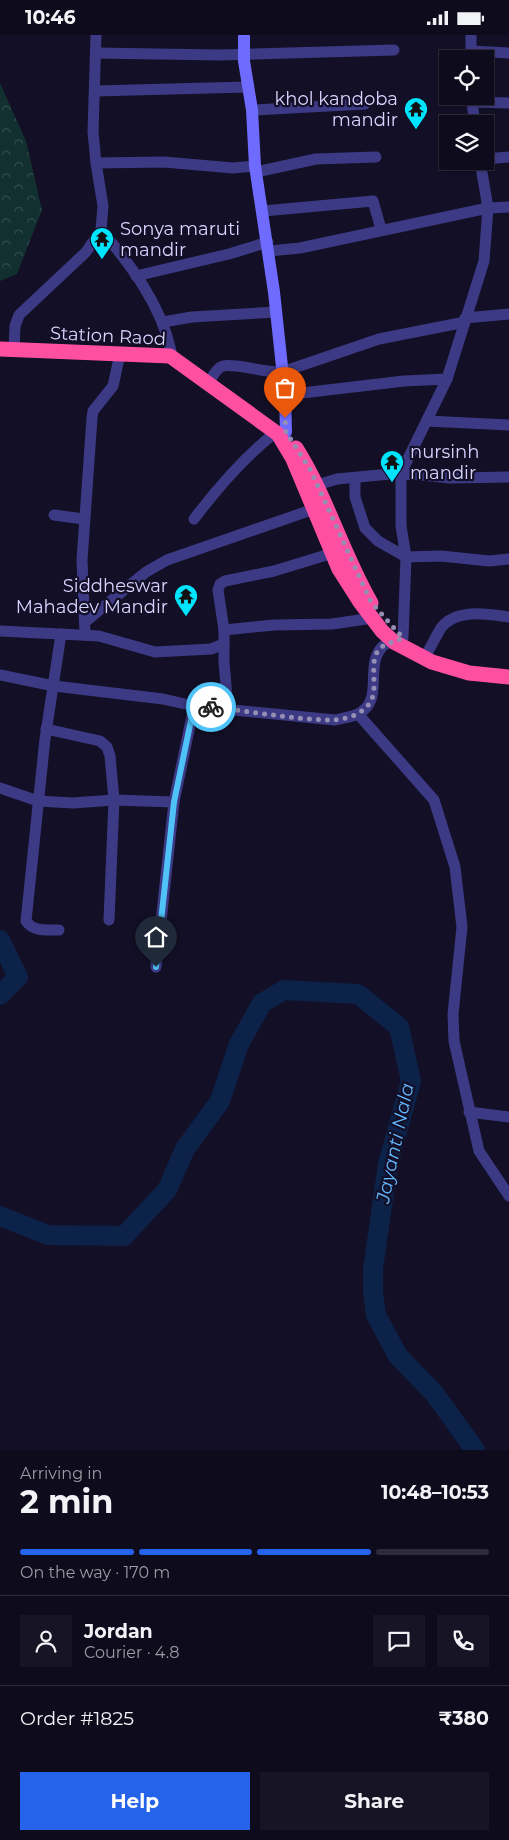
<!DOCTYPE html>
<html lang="en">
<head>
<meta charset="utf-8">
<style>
	:root { --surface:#0e0b1c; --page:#171425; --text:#f1f3f6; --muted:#9b9ba3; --line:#2e2b3b; --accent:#2563eb }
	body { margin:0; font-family:Montserrat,sans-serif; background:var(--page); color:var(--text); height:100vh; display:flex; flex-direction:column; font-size:19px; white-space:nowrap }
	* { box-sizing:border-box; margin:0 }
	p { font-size:16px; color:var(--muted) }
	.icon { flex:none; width:28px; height:28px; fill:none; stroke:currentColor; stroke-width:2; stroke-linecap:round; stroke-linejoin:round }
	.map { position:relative; height:1415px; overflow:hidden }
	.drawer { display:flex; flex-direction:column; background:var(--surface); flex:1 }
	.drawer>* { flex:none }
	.fabs { position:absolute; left:439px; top:15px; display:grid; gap:10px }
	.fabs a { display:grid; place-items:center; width:55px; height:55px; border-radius:0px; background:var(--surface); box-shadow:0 1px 4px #0004,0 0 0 1px var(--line); font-size:25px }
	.pin { position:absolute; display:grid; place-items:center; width:42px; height:42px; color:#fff; margin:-51px -21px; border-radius:50% 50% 50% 0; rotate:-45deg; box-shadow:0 0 5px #0007 }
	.pin .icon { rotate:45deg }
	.courier { position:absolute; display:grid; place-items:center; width:50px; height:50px; margin:-25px; border:4px solid #4fc3f7; border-radius:50%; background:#fff; color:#222; box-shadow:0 1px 6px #0007 }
	.overview em { font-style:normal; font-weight:700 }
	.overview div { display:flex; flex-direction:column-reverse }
	.overview { display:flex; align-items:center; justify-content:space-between; height:85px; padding:0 20px }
	h1 { font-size:32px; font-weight:700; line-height:38px }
	.bar { display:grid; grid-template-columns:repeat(4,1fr); gap:8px 5px; align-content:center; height:60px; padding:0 20px }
	.bar i { height:6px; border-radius:4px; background:var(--line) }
	.bar .active { background:var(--accent) }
	.bar p { grid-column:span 4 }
	.line { display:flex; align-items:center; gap:12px; padding:0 20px; border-top:1px solid var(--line) }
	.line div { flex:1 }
	.round { display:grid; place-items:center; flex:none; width:52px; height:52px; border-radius:0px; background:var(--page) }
	.action { display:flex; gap:10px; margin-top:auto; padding:10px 20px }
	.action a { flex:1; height:58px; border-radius:0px; background:var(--accent); color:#fff; font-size:20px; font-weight:700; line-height:58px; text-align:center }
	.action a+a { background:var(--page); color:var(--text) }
	.status { display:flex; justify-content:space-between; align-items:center; height:35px; padding:0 25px; background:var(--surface); direction:ltr }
	.status svg { height:14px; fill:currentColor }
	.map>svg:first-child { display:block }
</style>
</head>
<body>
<div class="status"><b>10:46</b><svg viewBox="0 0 49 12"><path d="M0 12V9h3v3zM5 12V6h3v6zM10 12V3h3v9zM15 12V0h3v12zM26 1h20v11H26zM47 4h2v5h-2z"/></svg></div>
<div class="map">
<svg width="509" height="1415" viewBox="0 0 509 1415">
	<defs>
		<pattern id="forest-crowns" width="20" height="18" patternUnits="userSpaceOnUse" patternTransform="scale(1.25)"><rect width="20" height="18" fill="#12302f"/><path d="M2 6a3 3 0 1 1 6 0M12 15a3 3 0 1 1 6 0" fill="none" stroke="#344d4e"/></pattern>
	</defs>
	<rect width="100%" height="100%" fill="#130f26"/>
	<!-- forest -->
	<polygon fill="url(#forest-crowns)" points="0,48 26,106 42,175 17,239 0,246"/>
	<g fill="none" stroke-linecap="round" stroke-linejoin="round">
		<!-- river -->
		<g stroke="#0c2248" stroke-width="20">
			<polyline points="0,905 18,942 0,960"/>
			<polyline points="0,1181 48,1200 124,1201 167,1155 185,1114 220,1066 239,1009 262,968 284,955 358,959 399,992 411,1046 388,1129 373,1234 373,1256 376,1280 398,1321 434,1358 475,1415"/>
		</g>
		<!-- street -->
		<g stroke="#3d3a85" stroke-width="11">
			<path d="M96 0 93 97 96 128 103 171 101 195C131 230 161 270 171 316"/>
			<polyline points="471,0 471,23"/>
			<polyline points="471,16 509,18"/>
			<polyline points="96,18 219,20 394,15"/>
			<polyline points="95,56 247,52"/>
			<polyline points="471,61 475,89"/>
			<polyline points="472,67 509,68"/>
			<polyline points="252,75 365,69"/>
			<polyline points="485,124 509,122"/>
			<polyline points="96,128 164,127 233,133 255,131"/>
			<polyline points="256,137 316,124 376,122"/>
			<polyline points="263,176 373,166 381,194"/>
			<polyline points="269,216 300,213 488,173 509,172"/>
			<polyline points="136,241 229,219 268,207"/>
			<polyline points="465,283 509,279"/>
			<polyline points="163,287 192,282 276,277"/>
			<polyline points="14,315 15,291 19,280 86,217 101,195"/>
			<path d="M212 342C215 338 217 333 223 331 236 328 265 338 282 337L379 304 465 287"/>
			<polyline points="285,360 404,346 447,344"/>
			<polyline points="427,386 509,390"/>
			<polyline points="355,443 355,462 365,493 378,506 406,522 441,521 489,526 509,524"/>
			<polyline points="317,450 337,444 401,438 447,344 484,226 488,173 480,126"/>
			<polyline points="54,480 84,484"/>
			<path d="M194 484C219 451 244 422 276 397"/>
			<polyline points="85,587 146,537 167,525 314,474"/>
			<polyline points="224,595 274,590 332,589 373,583"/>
			<polyline points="0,596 99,601 155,617 211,614 224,609"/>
			<polyline points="85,599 82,525 92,383 93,376 113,351 120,319"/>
			<path d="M427 618C432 610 436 601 441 593 456 573 488 579 509 582"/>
			<path d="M0 640 54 651 163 664 194 671 335 685C342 683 352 682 358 679 385 665 364 632 382 612 386 607 397 606 403 603L406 522 401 491V438L450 443 509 442"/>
			<polyline points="228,674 224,627 224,595 218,555 220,549 225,546 274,536 333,518"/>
			<polyline points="358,679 434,765 455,832 462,892 453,979 454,1006 479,1116 509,1161"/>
			<polyline points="46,694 100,706 107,712 110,721 114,765 109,885"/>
			<polyline points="0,753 38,766 73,768 114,765 174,767"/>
			<path d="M59 895C46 895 34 897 26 886L45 704 61 599"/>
			<polyline points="156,932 174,767 194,671"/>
			<polyline points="469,1077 509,1082"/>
		</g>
		<!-- secondary -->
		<polyline stroke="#6f6bff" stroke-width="12" points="244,0 244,26 252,75 255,131 274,257 285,360 286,397"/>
		<!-- highway -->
		<g stroke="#ff4fa3" stroke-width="15">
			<polyline points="0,314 170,321 278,399 293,424 339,534 360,567 382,596 394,607 432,627 469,638 509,642"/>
			<path d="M296 413C327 462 342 518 371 568"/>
		</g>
	</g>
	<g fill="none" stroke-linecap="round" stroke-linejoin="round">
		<!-- done -->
		<path stroke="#948fb3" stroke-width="5" stroke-dasharray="0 9" d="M211 672C251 676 295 685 334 685 350 684 370 676 373 660 377 645 367 618 385 610 391 607 397 606 403 603L371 567 310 434 286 397 285 383"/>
		<!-- route -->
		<polyline stroke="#4fc3f7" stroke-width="6" points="156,932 174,767 194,671 211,672"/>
	</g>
	<!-- icons -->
	<defs>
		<g id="temple-pin" transform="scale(1.25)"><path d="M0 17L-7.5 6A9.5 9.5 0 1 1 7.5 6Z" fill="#00e5ff" stroke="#130f26"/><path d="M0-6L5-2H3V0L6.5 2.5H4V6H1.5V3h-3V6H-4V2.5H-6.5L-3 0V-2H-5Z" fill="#111"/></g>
	</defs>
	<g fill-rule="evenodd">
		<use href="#temple-pin" x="416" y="74"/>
		<use href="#temple-pin" x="102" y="204"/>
		<use href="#temple-pin" x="392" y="427"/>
		<use href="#temple-pin" x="186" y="561"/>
	</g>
	<g text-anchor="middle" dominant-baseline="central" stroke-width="4.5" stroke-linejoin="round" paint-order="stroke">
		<!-- poi labels -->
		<g font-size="18" fill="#d9d4ff" stroke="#130f26" text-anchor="end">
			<text x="398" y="64">khol kandoba<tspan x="398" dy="21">mandir</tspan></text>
			<text x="120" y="194" text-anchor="start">Sonya maruti<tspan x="120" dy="21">mandir</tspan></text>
			<text x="410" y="417" text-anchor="start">nursinh<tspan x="410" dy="21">mandir</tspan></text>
			<text x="168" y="551">Siddheswar<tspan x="168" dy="21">Mahadev Mandir</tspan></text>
		</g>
		<!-- street labels -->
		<g font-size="18" fill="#d9d4ff" stroke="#130f26">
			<text transform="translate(108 301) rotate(3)">Station Raod</text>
		</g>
		<!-- water labels -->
		<g font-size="19" font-style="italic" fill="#62b6ff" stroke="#130f26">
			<text transform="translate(395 1108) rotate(-78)">Jayanti Nala</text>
		</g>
	</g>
</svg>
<div class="fabs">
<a><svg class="icon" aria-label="locate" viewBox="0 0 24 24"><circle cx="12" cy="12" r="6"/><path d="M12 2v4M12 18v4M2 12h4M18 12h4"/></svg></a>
<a><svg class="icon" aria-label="layers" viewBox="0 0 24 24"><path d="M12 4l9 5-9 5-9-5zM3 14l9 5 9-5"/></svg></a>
</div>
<div class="pin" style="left:285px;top:383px;background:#ea580c"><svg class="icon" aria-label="bag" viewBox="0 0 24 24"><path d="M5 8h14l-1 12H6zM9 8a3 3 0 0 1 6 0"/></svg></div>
<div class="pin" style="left:156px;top:932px;background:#1f2937"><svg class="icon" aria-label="home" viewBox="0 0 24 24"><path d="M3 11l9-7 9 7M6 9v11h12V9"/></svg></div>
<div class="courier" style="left:211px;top:672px"><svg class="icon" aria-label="bike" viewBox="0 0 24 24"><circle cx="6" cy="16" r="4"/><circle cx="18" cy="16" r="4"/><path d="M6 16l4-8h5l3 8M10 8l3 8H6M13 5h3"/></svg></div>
</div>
<section class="drawer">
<div class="overview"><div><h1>2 min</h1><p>Arriving in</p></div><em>10:48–10:53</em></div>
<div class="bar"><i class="active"></i><i class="active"></i><i class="active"></i><i></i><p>On the way · 170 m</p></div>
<div class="line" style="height:90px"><a class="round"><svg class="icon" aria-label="person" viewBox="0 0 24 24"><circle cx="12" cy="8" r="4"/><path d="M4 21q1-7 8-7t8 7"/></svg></a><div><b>Jordan</b><p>Courier · 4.8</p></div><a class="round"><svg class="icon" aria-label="chat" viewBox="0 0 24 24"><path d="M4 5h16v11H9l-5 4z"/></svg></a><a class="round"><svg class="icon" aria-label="phone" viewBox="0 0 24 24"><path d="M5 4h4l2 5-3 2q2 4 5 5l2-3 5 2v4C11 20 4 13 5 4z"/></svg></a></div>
<div class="line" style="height:65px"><div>Order #1825</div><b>₹380</b></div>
<div class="action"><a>Help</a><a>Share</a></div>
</section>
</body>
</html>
